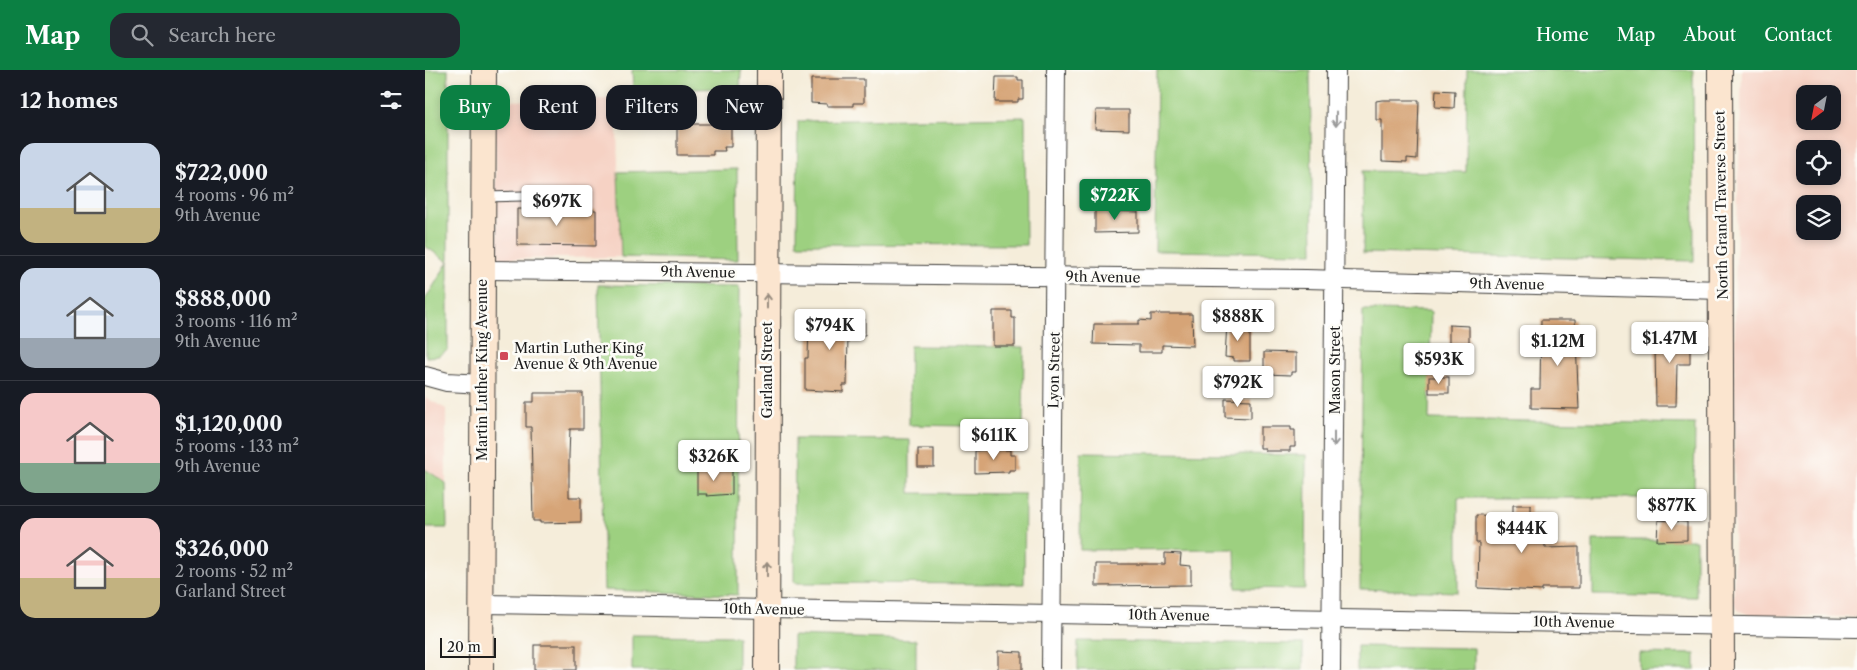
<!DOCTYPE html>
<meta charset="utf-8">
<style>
:root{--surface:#171b24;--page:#242831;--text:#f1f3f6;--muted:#9ea1a6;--line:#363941;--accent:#0b8043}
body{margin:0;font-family:"Libre Caslon Text",serif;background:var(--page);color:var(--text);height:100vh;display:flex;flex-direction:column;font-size:19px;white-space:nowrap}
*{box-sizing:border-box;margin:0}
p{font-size:16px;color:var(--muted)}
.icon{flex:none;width:28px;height:28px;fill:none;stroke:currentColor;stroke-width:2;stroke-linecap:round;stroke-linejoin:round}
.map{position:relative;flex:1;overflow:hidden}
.sheet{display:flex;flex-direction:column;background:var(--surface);width:425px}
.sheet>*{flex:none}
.top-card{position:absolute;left:15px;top:15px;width:475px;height:45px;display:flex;gap:10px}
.needle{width:32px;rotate:212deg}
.fabs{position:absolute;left:1371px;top:15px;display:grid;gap:10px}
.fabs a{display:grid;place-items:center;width:45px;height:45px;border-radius:10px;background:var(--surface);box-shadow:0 2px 8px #0003;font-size:25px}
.scale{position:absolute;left:15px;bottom:12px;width:56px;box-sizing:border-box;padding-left:5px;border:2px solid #1c1c1c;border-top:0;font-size:14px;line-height:18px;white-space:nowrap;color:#1c1c1c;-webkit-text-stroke:4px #fdfcf7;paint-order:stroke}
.price{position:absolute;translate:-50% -42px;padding:0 11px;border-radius:5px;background:#fff;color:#222;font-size:16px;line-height:32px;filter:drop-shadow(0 1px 2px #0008)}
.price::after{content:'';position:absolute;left:50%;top:30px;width:15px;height:11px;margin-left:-8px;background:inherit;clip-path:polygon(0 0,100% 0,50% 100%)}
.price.on{background:var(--accent);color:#fff}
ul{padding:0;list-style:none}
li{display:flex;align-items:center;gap:15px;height:125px;padding:0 20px}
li+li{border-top:1px solid var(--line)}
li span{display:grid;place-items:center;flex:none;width:140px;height:100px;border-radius:15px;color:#555}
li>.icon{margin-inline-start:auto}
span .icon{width:60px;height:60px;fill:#fffc;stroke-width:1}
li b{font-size:21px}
h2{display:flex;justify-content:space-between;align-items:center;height:60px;padding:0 20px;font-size:21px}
.chip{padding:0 18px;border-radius:15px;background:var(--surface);box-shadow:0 2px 8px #0003;font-size:18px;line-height:45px}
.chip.on{background:var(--accent);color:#fff}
header{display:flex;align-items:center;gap:30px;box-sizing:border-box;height:70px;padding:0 25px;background:var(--accent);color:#fff}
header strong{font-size:24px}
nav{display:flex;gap:28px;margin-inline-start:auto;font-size:18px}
.search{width:350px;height:45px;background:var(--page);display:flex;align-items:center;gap:12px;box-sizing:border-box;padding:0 18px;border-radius:15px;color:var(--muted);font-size:19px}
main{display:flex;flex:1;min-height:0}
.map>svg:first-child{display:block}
.built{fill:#f6d2c4;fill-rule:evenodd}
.green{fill:#9dd080;stroke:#5c764e}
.building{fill:#d6a477}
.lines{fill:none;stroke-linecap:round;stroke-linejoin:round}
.lane-casing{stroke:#3d3b38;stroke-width:11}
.street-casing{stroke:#3d3b38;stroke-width:20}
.secondary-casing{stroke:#3d3b38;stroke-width:26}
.lane{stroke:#fff;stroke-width:9}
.street{stroke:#fff;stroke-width:18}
.secondary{stroke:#fbe5cf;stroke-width:24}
.oneway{stroke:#999}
.oneway2{stroke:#978b7e}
.poi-dot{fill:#d1495b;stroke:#fdfcf7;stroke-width:2}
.labels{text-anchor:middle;stroke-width:5;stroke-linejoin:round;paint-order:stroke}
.street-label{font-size:14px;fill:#1c1c1c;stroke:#fdfcf7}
.poi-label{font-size:14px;fill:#1c1c1c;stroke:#fdfcf7;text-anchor:start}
</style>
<header>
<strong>Map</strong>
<div class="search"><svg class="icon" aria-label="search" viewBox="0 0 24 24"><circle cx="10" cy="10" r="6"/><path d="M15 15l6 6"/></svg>Search here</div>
<nav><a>Home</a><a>Map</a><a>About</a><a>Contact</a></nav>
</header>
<main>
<section class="sheet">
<h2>12 homes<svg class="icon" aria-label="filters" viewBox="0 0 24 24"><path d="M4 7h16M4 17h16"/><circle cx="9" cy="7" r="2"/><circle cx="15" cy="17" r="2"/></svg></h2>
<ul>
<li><span style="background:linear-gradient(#c9d6e8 65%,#c2b280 0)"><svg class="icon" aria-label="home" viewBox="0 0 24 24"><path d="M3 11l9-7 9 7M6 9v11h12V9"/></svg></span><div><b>$722,000</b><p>4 rooms · 96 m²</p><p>9th Avenue</p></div></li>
<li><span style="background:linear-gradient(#c9d6e8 70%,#9aa5b1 0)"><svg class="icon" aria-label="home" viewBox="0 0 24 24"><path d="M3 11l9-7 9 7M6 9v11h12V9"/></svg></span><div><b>$888,000</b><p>3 rooms · 116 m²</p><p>9th Avenue</p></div></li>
<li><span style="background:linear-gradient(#f6c9c9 70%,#7fa58c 0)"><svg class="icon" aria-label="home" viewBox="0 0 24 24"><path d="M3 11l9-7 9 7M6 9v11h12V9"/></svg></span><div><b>$1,120,000</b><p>5 rooms · 133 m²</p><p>9th Avenue</p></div></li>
<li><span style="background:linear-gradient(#f6c9c9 60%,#c2b280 0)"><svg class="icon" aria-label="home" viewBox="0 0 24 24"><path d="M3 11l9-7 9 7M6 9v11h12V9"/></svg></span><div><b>$326,000</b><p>2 rooms · 52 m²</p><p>Garland Street</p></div></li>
</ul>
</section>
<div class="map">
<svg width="1432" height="600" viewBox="0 0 1432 600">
<rect width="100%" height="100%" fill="#fdfcf7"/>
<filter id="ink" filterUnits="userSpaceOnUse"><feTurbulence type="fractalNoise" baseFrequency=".02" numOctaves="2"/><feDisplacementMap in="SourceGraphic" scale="10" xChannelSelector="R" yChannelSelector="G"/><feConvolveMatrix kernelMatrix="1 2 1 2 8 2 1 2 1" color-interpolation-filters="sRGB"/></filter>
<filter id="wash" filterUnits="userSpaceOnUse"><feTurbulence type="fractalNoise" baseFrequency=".0096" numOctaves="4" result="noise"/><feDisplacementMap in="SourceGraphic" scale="20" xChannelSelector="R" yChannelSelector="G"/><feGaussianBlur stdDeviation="1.12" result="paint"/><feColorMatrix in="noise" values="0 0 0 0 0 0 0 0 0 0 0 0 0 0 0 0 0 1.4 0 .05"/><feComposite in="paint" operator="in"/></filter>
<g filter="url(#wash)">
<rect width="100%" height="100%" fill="#f5edda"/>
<!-- built -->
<g class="built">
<path d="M1317,0H1432V547L1324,545L1313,540L1309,531L1310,221ZM1380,24H1408V51H1380ZM1380,79H1408V106H1380ZM1380,134H1408V161H1380Z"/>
<polygon points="191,29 196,187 73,189 69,31"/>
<polygon points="0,327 21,339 21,413 0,399"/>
</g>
<!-- green -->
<g class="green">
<polygon points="0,0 23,0 23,280 13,286 1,287 0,230 23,192 0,176"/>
<polygon points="207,0 316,0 315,18 208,20"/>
<polygon points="732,0 885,0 888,183 730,181"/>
<polygon points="1042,0 1268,0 1269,191 938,183 938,101 1041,102"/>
<polygon points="600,47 601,175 372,174 373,51"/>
<polygon points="312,99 313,190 196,187 193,102"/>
<polygon points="173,215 314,217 313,525 179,520"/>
<polygon points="938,240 1006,241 1004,349 1270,354 1269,428 1033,428 1033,522 935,519"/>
<polygon points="485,276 599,277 598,357 484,355"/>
<polygon points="370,369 485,370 485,423 600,424 599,514 369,513"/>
<polygon points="656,382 881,385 880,519 811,518 810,479 655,480"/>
<polygon points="0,399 21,413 22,458 0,458"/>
<polygon points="1168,470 1271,470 1271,527 1168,525"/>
<polygon points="207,565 313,566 313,600 207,600"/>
<polygon points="368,566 491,570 491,600 368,600"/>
<polygon points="653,571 878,574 878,600 653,600"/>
<polygon points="932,576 1049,578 1049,600 932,600"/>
<polygon points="1214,583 1270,584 1270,600 1214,600"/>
</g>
<g id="blocks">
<!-- building -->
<g class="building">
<polygon points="571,7 593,7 593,10 598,10 598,29 593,29 593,32 570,32"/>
<polygon points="386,9 439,9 439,33 428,33 428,36 402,36 402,34 386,33"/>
<polygon points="1011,20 1030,21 1029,38 1010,37"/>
<polygon points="957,30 994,30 992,89 982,88 982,92 957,91 957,50 951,50 951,31"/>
<polygon points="671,40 704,40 704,60 670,59"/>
<polygon points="252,54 299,54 299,57 306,57 306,77 299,77 300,81 288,81 288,85 252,85"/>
<polygon points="670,138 686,138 686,141 713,142 713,162 670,163"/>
<polygon points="92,139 171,140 171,176 92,175"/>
<polygon points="568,241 587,241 587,248 590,248 590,276 568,276"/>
<polygon points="389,244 418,244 418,249 440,249 440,265 423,265 422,315 418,315 418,322 380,320 380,288 383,288 384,252 389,252"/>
<polygon points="726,244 767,244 768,276 737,275 737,282 714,282 714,275 668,274 669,254 714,254 714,250 726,251"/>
<polygon points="1116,250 1150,250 1154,339 1106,338 1106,319 1115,319"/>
<polygon points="802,253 825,253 825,291 809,291 809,288 800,287"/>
<polygon points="1246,254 1261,254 1261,275 1265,275 1265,294 1252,294 1251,336 1231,336 1230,277 1236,276 1236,261 1246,261"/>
<polygon points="1024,255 1044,256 1044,277 1024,277"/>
<polygon points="839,282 871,283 871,302 866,302 866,305 839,304"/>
<rect x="1004" y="307" width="20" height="16"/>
<polygon points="109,323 158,323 158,359 145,359 144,386 144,427 156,427 156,452 115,453 115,451 108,451 106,357 101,357 101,332 109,332"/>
<polygon points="800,329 826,330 826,348 800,347"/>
<polygon points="835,357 866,357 866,360 870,360 870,377 865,377 865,381 840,381 840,378 835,378"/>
<rect x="493" y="379" width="16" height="18"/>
<polygon points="559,380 585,380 585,385 590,385 590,400 584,400 584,402 550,403 550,381"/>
<polygon points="272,399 307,400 307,424 281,426 282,424 272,424"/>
<polygon points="1088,435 1106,435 1106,445 1120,444 1120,478 1154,477 1154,518 1117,518 1117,521 1053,518 1054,473 1051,473 1051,445 1088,446"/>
<polygon points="1233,450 1262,452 1262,470 1232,471"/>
<polygon points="740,483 756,484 755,495 766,496 766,515 671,516 671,494 740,494"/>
<rect x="109" y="575" width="42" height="25"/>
<polygon points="573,581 597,582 597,600 573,600"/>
</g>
</g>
</g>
<g filter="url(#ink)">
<use href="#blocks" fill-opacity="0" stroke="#3d3b38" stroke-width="1"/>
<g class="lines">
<defs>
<polyline id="lane" points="58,127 140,125"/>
<g id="street">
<polyline points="58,200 881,209 1297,220"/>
<polyline points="0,306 22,312 57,314"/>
<polyline points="57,534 1432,558"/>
<polyline points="626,600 631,0"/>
<polyline points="906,600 911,0"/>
</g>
<g id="secondary">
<polyline points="1295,0 1297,600"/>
<polyline points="56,600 59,0"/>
<polyline points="342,600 344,0"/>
</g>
</defs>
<!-- lane casing -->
<use href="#lane" class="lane-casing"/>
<!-- street casing -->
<use href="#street" class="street-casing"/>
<!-- secondary casing -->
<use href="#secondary" class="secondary-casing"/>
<!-- lane -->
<use href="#lane" class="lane"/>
<!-- street -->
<use href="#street" class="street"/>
<!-- secondary -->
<use href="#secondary" class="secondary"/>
</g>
<!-- one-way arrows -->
<defs><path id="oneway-shaft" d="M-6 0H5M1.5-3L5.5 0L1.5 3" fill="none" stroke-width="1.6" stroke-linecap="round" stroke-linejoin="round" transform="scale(1.25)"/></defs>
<g class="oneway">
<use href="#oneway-shaft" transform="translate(911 49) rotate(90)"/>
<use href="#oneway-shaft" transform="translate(909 369) rotate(90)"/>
</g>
<g class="oneway2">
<use href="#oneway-shaft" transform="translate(342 231) rotate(-90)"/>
<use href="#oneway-shaft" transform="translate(342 499) rotate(-90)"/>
</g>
</g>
<!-- markers -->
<rect class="poi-dot" x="74" y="281" width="10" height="10" rx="2.5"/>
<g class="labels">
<!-- street labels -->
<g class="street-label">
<text transform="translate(1296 135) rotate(-91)" y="5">North Grand Traverse Street</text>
<text transform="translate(273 202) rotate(1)" y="5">9th Avenue</text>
<text transform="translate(678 207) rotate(1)" y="5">9th Avenue</text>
<text transform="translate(1082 214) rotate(1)" y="5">9th Avenue</text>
<text transform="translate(57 300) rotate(-90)" y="5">Martin Luther King Avenue</text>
<text transform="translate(342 300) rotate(-90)" y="5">Garland Street</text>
<text transform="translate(629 300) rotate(-89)" y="5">Lyon Street</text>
<text transform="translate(910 300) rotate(-90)" y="5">Mason Street</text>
<text transform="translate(339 539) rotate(1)" y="5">10th Avenue</text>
<text transform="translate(744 545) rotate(1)" y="5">10th Avenue</text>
<text transform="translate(1149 552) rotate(1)" y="5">10th Avenue</text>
</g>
<!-- poi labels -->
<g class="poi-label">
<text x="89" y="283">Martin Luther King<tspan x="89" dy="16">Avenue &amp; 9th Avenue</tspan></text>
</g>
</g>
</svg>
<div class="fabs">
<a><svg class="needle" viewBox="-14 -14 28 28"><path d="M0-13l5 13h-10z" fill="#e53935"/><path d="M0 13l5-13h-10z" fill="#9ea1a6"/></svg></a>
<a><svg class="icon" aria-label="locate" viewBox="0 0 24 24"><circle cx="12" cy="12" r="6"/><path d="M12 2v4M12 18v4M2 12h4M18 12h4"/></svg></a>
<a><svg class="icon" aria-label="layers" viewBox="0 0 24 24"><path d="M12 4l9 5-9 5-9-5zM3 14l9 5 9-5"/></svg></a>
</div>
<div class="scale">20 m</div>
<b class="price on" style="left:690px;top:151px">$722K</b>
<b class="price" style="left:132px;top:157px">$697K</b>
<b class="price" style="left:813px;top:272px">$888K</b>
<b class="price" style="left:405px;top:281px">$794K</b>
<b class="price" style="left:1245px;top:294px">$1.47M</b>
<b class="price" style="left:1133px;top:297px">$1.12M</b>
<b class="price" style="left:1014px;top:315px">$593K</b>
<b class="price" style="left:813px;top:338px">$792K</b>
<b class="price" style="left:569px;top:391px">$611K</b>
<b class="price" style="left:289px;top:412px">$326K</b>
<b class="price" style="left:1247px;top:461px">$877K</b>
<b class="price" style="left:1097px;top:484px">$444K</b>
<div class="top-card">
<a class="chip on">Buy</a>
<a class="chip">Rent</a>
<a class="chip">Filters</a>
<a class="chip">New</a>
</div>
</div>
</main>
